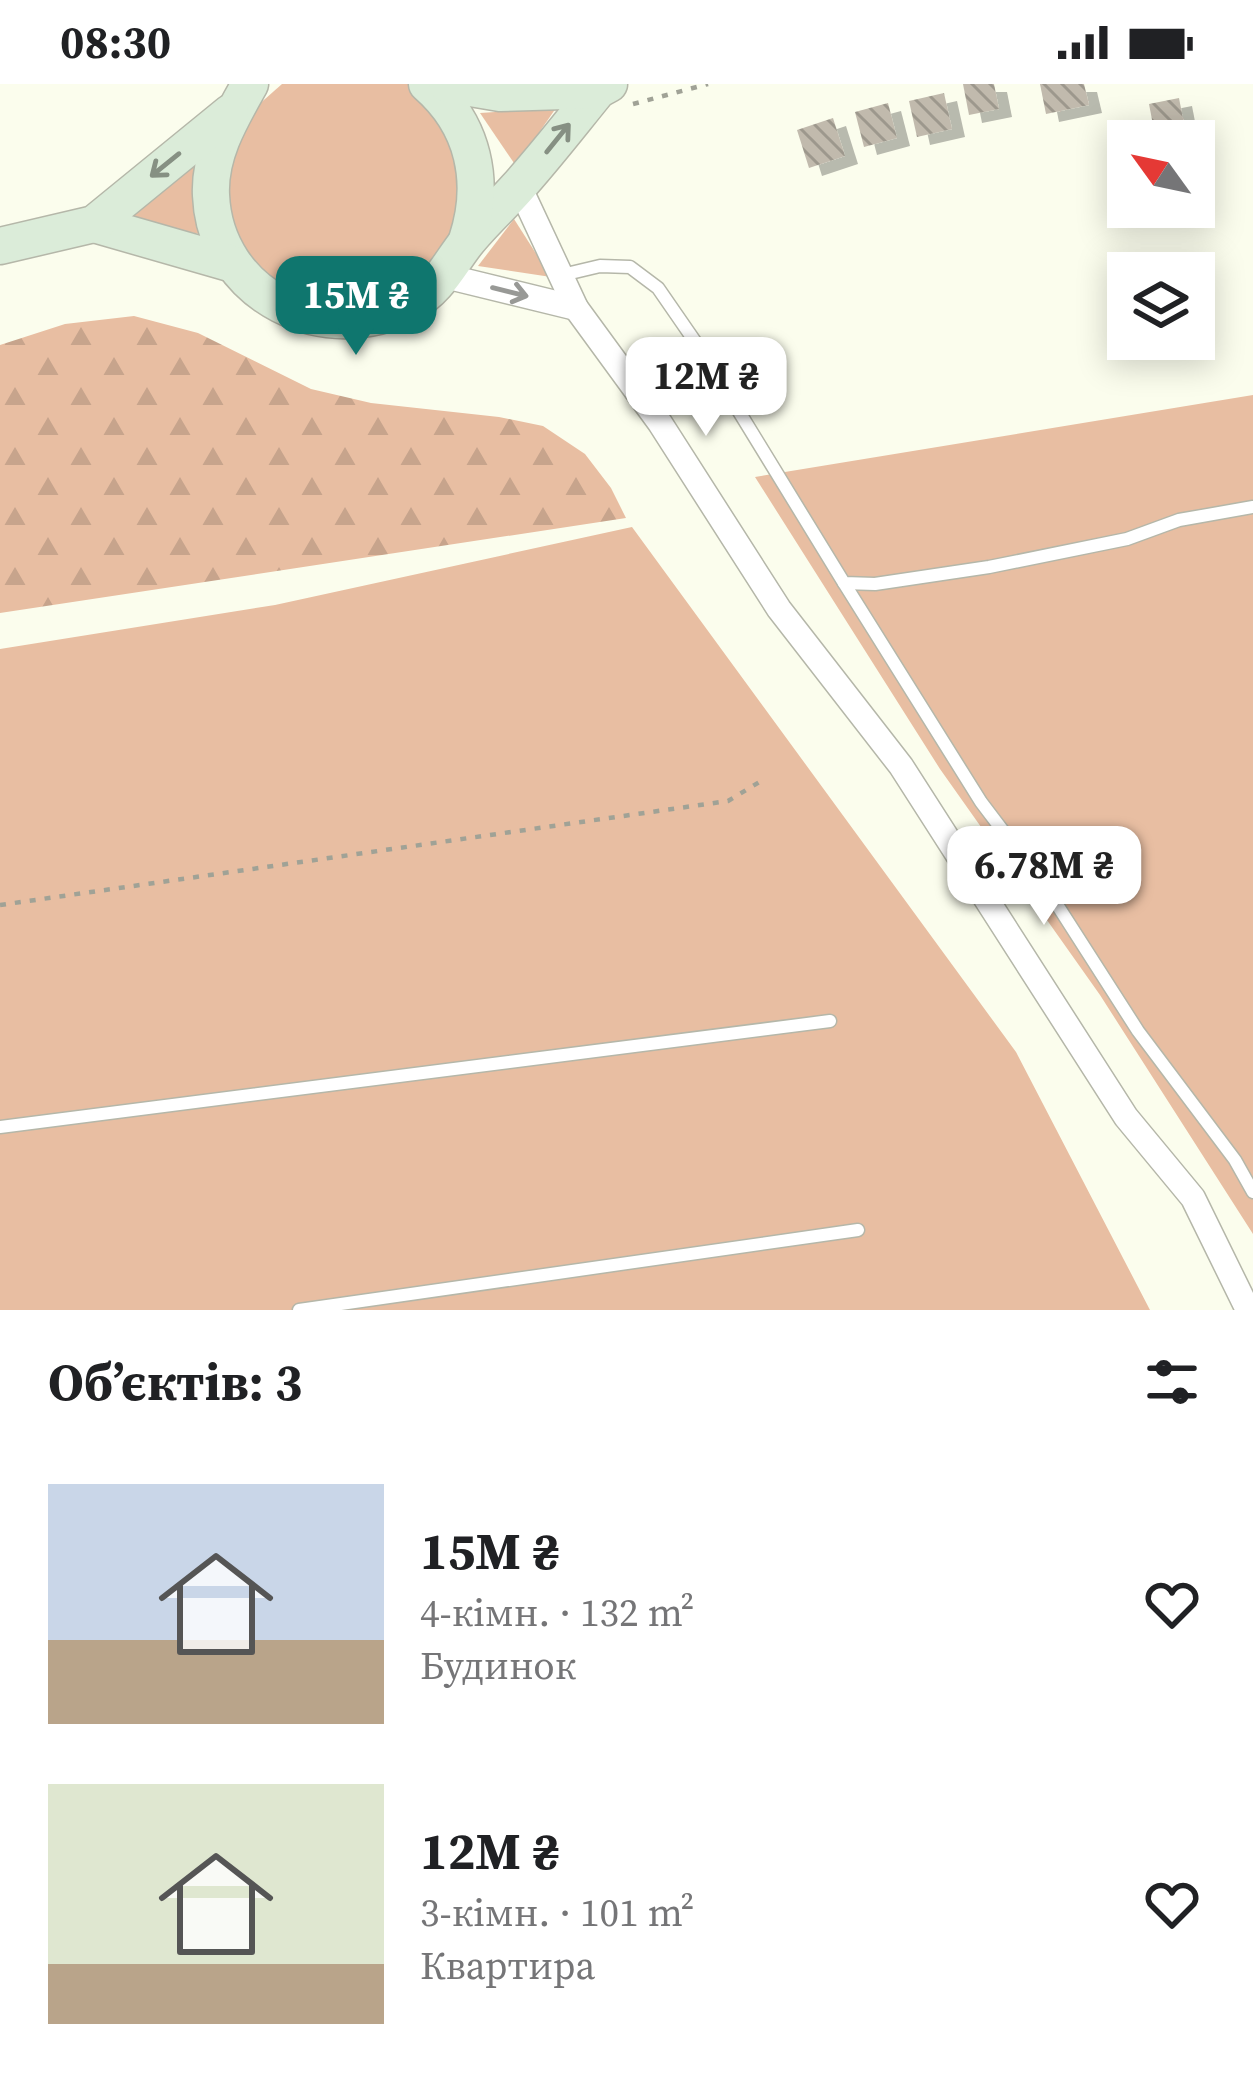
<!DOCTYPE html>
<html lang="uk">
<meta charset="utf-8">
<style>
:root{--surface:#fff;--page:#f2f2f2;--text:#202124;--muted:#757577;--accent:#0f766e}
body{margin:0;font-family:"Source Serif 4",serif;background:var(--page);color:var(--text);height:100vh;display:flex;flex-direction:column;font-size:45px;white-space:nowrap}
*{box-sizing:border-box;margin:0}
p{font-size:39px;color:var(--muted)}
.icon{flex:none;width:66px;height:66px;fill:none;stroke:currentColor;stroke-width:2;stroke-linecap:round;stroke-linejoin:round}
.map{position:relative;height:1226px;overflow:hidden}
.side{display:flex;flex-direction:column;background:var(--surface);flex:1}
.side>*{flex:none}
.needle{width:78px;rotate:303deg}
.fabs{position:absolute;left:1107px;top:36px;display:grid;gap:24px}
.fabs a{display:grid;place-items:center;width:108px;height:108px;border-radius:0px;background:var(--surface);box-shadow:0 6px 30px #0003;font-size:60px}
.price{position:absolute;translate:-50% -102px;padding:0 27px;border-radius:24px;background:#fff;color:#222;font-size:39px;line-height:78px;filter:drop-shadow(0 3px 6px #0008)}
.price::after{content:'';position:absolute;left:50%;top:72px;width:36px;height:27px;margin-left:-18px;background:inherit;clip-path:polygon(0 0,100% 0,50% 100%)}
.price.on{background:var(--accent);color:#fff}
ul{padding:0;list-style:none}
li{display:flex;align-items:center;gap:36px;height:300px;padding:0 48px}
li span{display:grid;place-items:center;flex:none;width:336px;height:240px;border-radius:0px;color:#555}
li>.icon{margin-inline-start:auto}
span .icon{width:144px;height:144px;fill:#fffc;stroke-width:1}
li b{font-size:51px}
h2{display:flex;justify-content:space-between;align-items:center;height:144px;padding:0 48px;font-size:51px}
.status{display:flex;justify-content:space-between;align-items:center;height:84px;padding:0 60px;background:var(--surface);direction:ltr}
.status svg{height:33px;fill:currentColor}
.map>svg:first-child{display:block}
.green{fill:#e8bea2}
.forest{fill:url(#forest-firs)}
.building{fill:url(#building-back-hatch);filter:url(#shadow)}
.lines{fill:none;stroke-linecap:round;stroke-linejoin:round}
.lane-casing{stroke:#b5b7a9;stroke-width:15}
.street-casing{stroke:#b5b7a9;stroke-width:27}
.secondary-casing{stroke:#b5b7a9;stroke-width:39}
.path{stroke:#a0a296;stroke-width:4.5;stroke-dasharray:6 9;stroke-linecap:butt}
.lane{stroke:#fff;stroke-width:12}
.street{stroke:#fff;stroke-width:24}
.secondary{stroke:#dbecd9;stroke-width:36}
.oneway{stroke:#869083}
.oneway2{stroke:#989996}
</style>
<div class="status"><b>08:30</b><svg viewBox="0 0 49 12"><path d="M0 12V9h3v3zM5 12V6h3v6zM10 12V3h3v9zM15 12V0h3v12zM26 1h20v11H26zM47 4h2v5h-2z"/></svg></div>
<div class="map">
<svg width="1253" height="1226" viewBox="0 0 1253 1226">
<defs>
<pattern id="forest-firs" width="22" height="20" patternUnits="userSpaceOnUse" patternTransform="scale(3)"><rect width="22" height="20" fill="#e8bea2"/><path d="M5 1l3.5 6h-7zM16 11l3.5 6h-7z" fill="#c7a48c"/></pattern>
<pattern id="building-back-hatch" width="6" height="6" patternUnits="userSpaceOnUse" patternTransform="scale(3)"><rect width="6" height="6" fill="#c1baad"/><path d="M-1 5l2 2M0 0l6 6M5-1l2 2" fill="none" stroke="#9d988d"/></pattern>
<filter id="shadow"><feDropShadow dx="13" dy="8" stdDeviation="0" flood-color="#0004"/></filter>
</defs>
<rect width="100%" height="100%" fill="#fbfded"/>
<!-- green -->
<g class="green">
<polygon points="282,0 409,0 418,4 438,21 469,101 439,185 380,223 293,215 245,174 223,107 248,30"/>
<polygon points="556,24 516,82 480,29"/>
<polygon points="194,80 203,151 126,133"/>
<polygon points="514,135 551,193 478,182"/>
<polygon points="1253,311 1253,1150 1100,911 940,685 755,393"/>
<polygon points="632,443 1016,968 1150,1226 0,1226 0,565 275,521"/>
</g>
<!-- forest -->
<polygon class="forest" points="134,232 198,249 311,305 371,319 499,333 543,342 585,370 611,404 626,434 0,529 0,261 65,240"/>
<!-- building -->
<g class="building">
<polygon points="963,0 994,0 999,25 969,31"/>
<polygon points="1040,0 1084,0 1089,21 1046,30"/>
<polygon points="944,9 952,45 917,53 909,17"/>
<polygon points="1179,14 1184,40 1154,46 1149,20"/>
<polygon points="888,19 897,54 864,63 855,28"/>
<polygon points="833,34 845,72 809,84 797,46"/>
</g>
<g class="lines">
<defs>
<g id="lane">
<polyline points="562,191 600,182 630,183 658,204 705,272 844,499 875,500 989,483 1127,455 1179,436 1253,423"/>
<polyline points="844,499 981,718 1047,805 1138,947 1235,1076 1253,1108"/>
<polyline points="0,1043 830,937"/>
<polyline points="299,1226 858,1146"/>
</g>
<g id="street">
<polyline points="519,102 576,224 660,339 779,525 901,682 1126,1033 1193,1114 1248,1226"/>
<polyline points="445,192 576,224"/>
</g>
<g id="secondary">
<path d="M250,0C231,34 209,70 211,111C215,212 326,266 412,219C438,205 449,181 466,159C481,140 500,123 516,105C545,73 571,39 598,6L609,0"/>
<path d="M427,0C474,41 486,98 467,156"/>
<polyline points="447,0 500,9 598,6"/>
<polyline points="94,140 233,180"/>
<polyline points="0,162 94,140 230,29"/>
</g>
</defs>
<!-- lane casing -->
<use href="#lane" class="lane-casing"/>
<!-- street casing -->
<use href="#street" class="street-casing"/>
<!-- secondary casing -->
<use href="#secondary" class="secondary-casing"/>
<!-- path -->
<g class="path">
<polyline points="633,20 708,0"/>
<polyline points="0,821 728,717 766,694"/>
</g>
<!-- lane -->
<use href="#lane" class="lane"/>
<!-- street -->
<use href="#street" class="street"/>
<!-- secondary -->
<use href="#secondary" class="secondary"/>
</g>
<!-- one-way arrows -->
<defs><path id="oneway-shaft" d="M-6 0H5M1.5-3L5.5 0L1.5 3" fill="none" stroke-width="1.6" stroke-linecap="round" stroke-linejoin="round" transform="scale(3)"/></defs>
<g class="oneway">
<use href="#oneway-shaft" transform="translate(558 54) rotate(-51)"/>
<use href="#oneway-shaft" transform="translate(165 81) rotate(141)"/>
</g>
<use class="oneway2" href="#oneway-shaft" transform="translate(510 208) rotate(14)"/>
</svg>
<div class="fabs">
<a><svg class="needle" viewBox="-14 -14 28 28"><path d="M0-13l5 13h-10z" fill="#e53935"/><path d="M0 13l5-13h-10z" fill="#757577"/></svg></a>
<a><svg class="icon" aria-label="layers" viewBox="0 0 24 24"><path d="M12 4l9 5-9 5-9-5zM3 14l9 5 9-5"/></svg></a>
</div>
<b class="price on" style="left:356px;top:274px">15M ₴</b>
<b class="price" style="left:706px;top:355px">12M ₴</b>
<b class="price" style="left:1044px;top:844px">6.78M ₴</b>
</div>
<section class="side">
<h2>Об’єктів: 3<svg class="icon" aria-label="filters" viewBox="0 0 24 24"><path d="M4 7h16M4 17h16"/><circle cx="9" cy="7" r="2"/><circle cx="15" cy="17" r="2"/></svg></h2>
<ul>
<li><span style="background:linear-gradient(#c9d6e8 65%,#b9a48a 0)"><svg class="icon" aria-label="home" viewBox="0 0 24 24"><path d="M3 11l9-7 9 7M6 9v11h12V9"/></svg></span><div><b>15M ₴</b><p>4-кімн. · 132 m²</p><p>Будинок</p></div><svg class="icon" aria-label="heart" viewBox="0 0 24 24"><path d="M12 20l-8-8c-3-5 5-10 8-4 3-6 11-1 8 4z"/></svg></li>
<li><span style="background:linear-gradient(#dfe7d0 75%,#b9a48a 0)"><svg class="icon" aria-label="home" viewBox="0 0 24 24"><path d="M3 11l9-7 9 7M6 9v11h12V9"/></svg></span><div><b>12M ₴</b><p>3-кімн. · 101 m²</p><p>Квартира</p></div><svg class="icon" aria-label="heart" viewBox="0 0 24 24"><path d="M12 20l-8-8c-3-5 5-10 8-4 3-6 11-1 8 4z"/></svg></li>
</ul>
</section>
